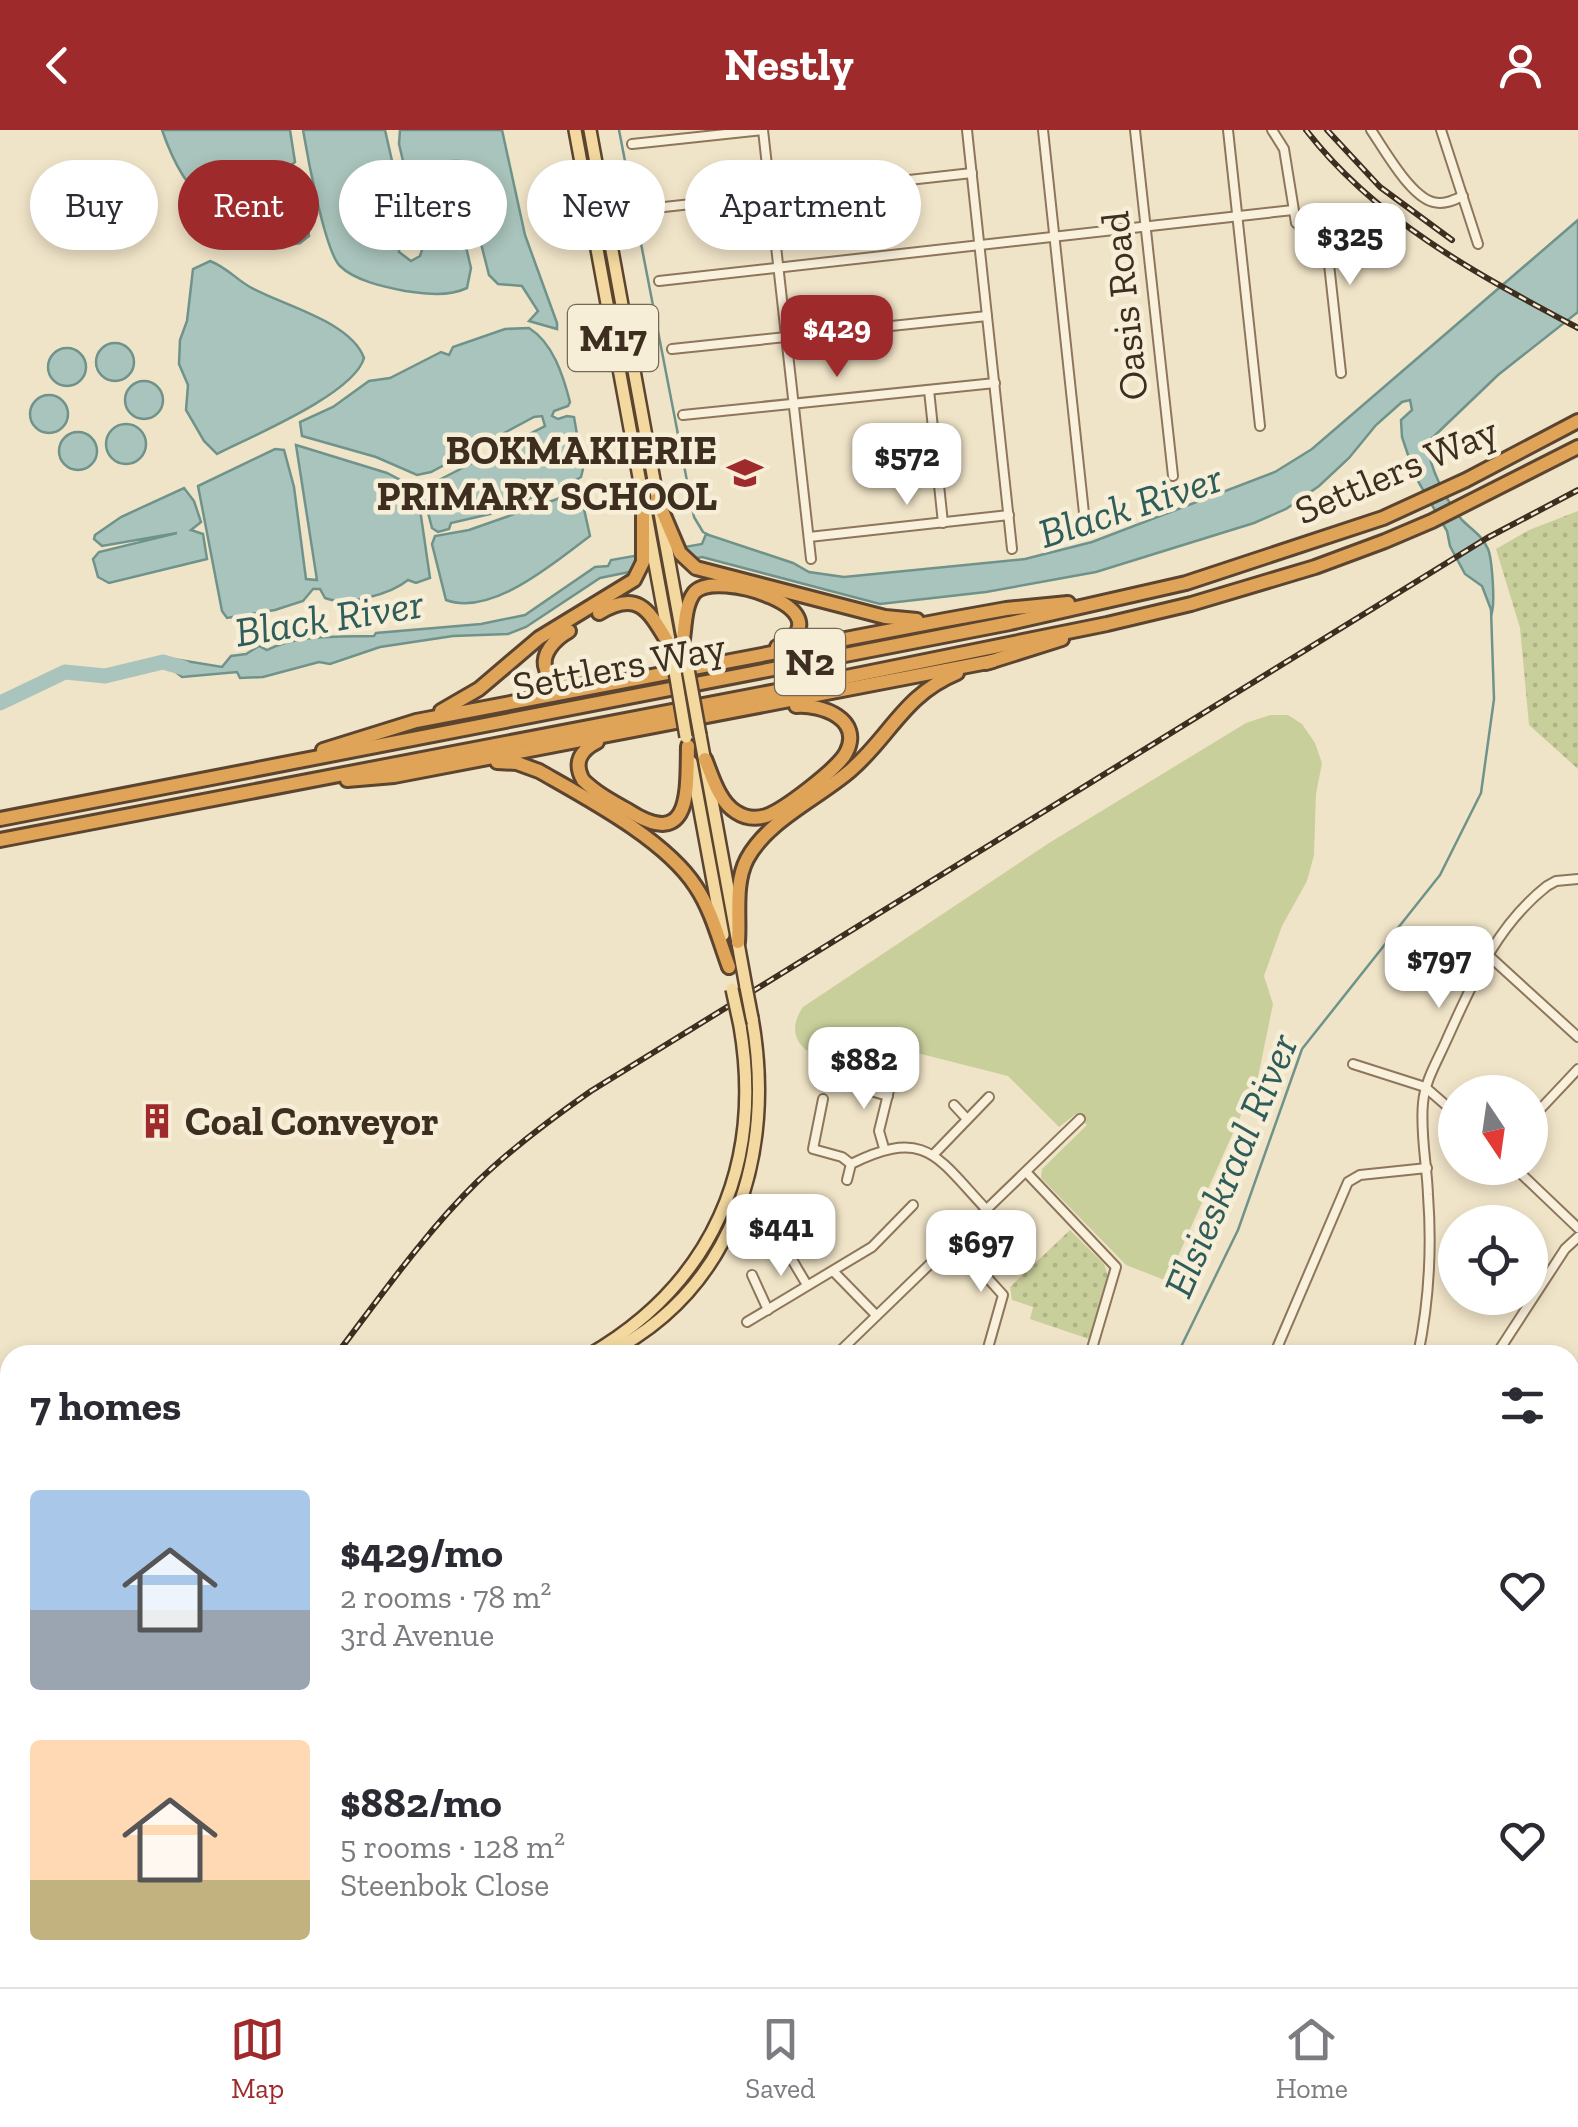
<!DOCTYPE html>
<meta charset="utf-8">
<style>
:root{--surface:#fff;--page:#f2f2f3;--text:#2b2b33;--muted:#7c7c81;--line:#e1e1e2;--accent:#9e2a2b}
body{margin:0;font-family:"Zilla Slab",serif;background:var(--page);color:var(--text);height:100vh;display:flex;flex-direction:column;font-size:38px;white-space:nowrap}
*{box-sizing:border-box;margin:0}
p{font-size:32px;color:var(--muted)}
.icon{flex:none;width:55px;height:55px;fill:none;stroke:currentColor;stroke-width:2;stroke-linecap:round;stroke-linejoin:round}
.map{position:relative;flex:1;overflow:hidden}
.panel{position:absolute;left:0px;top:1215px;width:1580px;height:642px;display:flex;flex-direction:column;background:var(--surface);border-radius:30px 30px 0 0;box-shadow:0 5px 15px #0003}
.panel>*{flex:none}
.top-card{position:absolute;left:30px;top:30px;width:1000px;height:90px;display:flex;gap:20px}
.needle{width:65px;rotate:167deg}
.controls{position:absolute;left:1438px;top:945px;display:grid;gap:20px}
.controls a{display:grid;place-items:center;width:110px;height:110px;border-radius:50%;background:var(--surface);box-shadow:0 5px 15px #0003;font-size:50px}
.price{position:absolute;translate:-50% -85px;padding:0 22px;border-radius:20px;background:#fff;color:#222;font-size:32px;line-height:65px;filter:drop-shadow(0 2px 5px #0008)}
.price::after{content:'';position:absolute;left:50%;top:60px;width:30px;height:22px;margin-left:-15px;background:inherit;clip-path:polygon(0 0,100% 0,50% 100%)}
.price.current{background:var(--accent);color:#fff}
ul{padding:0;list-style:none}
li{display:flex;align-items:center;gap:30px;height:250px;padding:0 30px}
li span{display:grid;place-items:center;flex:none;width:280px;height:200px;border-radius:10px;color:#555}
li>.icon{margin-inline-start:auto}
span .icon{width:120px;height:120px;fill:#fffc;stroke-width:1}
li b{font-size:42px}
h2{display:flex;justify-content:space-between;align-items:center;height:120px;padding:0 30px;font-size:42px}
.pill{padding:0 35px;border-radius:45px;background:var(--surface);box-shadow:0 5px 15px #0003;font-size:35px;line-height:90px}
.pill.current{background:var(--accent);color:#fff}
header{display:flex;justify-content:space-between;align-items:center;height:130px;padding:0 30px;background:var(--accent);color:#fff;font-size:45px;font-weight:700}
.tabs{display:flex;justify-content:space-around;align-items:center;height:140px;border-top:2px solid var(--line);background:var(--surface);font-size:28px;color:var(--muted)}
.tabs a{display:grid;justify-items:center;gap:5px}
.tabs .current{color:var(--accent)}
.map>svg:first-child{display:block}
.green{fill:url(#green-dots)}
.pitch{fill:#c9cf9b}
.water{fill:#a9c4bc;stroke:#6f938a;stroke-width:2.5}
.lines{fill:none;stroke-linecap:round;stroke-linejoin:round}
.stream{stroke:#6f938a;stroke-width:2.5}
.river{stroke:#a9c4bc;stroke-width:15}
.minor-casing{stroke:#8d765c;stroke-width:12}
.tertiary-casing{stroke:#8d765c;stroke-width:14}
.primary-casing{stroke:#5b4430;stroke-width:16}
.motorway-casing{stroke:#5b4430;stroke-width:18}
.minor{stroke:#faf1dc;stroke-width:8}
.tertiary{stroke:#faf1dc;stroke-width:9}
.primary{stroke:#f3d9a0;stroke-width:11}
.motorway{stroke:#e0a458;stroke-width:12}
.rail-casing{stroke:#3d2e20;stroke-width:6}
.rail{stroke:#f7eed8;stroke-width:2.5;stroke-dasharray:8;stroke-linecap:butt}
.primary-bridge-casing{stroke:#5b4430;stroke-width:16;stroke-linecap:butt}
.primary-bridge{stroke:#f3d9a0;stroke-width:11}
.labels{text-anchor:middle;stroke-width:9;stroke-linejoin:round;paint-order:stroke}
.shield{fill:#f7eed8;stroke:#756857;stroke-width:2.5}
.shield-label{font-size:38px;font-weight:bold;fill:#3d2e20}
.street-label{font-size:40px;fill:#3d2e20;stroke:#f7eed8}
.poi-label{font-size:40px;font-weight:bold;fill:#3d2e20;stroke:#f7eed8;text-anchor:end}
.water-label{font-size:42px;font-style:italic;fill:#2f5d5a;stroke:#f7eed8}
</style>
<header><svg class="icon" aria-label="back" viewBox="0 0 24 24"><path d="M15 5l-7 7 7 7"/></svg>Nestly<svg class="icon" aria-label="person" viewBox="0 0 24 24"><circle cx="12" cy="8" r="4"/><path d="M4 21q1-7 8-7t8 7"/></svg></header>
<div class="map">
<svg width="1578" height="1857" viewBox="0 0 1578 1857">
<defs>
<pattern id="green-dots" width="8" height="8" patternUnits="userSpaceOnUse" patternTransform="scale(2.5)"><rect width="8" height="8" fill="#c9cf9b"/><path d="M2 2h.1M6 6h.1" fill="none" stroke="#aeb285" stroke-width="1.8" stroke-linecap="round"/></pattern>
</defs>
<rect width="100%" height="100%" fill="#f0e4c8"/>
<!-- green -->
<g class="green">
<polygon points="1578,381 1578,639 1529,595 1520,498 1496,419 1529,400"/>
<polygon points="1070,1100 1104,1134 1108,1146 1089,1209 1030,1189 1033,1177 1012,1170 1010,1157"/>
</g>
<!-- pitch -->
<path class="pitch" d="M1270,585H1288L1302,594L1315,613L1322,633L1316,664L1314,725L1307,751L1282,796L1264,846L1273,874L1258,947L1167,1151L1126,1135L1041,1048L1042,1039L1087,995L1076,984L1059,997L1008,946L838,903L811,921L806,920C791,908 793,891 803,877L1049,713L1246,593Z"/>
<!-- water -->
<g class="water">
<path d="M162,0H290L295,32L288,38L285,50L304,66L309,106L300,113L289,115L286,110C217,86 188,74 162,0Z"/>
<path d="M303,0H385L403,79L399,122L411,131L420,126L423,117L399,14L400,0H502L525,105L557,193V199L529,191L538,181L522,156L498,154L489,145L460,31H452L448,41L471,138L467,158C448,167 426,164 405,161C385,157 355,151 340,136C325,122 307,24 303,0Z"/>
<path d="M1578,90V182L1498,245L1429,311C1425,331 1448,374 1462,390C1472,400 1482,405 1488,419C1492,429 1495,470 1492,482L1482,456L1465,444L1450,416L1447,401L1415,346L1402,307L1401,290L1412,280L1410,270L1402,272L1376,295L1349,328L1319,356L1286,379L1254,393L1096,442L986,462L880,474L702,427L600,448L526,497L508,504L453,506L380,517L330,534L319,532L263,547L240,548L237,542L182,547L163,532L168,528L222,537L231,526L246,524L259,516L267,520C299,504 339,507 374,506L376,503L481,494L525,485L595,437L608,436L611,430L702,414L706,404L793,433L809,442L844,447L1025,429L1092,412L1275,342L1312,319Z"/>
<path d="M210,131C226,137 236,149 250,157C281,175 351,191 364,228C354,264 252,306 217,324L204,311L186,280L188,255L179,234L180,210L187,191L193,139Z"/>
<path d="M529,198C553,213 563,245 570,272L568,276L554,281L552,286L558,289L567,286L574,287L583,339L581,347L574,351L490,384L451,393L449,399L438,402L432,398L424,367L427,356L545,296L542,286L534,287L431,342L417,345L376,327L302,306L300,292L333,277L369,251L390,248L441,222L449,225L453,217L505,199Z"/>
<circle cx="115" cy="232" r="19"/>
<circle cx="67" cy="237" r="19"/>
<circle cx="144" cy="270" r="19"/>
<circle cx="49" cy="284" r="19"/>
<circle cx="126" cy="314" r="20"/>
<circle cx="78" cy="321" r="19"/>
<path d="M296,315L387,343L412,356L421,386L430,448L416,453L408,450C392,463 348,477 325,468L320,459H313L303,471L275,480L227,488L222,481L198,356L275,319L284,320L294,357L306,449L317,450Z"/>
<polygon points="184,358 194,371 201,392 191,400 203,404 207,429 109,453 98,447 93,429 99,422 177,403 102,416 94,409 95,405 121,387"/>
<path d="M580,361L590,406C555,432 492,487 446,470L432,414L435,406L469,400Z"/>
</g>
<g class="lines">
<!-- stream -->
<g class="stream">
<polyline points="619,0 694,387 703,402 709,405"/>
<polyline points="1177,1225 1238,1100 1302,919 1440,745 1481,663 1494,569 1491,480"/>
<polyline points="986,1857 989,1848"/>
</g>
<!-- river -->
<polyline class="river" points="0,573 65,542 105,546 163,532 184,538"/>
<defs>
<g id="minor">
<polyline points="763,0 811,429"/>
<polyline points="967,0 1012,419"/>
<polyline points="1043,0 1086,402"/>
<polyline points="1135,0 1173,346"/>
<polyline points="1228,0 1260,296"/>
<polyline points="1272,0 1284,19 1296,93 1321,111 1328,125 1341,243"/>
<path d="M1371,0C1384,19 1410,66 1433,72C1444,75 1454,70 1463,66"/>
<polyline points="1441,0 1478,114"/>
<polyline points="632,14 763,0"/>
<polyline points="646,79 972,43"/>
<polyline points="659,151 1293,80"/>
<polyline points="672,219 987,186"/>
<polyline points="929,260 943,393"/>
<polyline points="683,285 995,253"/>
<polyline points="809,407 1009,385"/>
<polyline points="1488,825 1578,907"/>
<polyline points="1353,934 1425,957 1455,983"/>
<polyline points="843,953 888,966"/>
<polyline points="823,969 813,1019 842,1027 851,1034"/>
<polyline points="954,975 967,989"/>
<polyline points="1530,990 1578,939"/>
<polyline points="884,1018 879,1001 893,944"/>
<polyline points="934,1024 989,967"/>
<polyline points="1515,1038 1578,1098"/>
<polyline points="1026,1042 1116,1137 1090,1225"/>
<path d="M847,1050L851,1034C926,997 937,1027 986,1079"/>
<path d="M788,1072C776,1111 788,1122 807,1155"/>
<polyline points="954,1111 1003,1165 986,1225"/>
<polyline points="833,1141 876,1185"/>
<polyline points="752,1145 768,1180"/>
<polyline points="747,1192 872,1117 913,1075"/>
<polyline points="732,1225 734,1223"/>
<polyline points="836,1225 1080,989"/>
<polyline points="1274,1225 1348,1052 1360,1045 1427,1038"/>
<path d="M1418,1225C1429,1172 1432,1119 1428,1065C1427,1035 1420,1003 1423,973C1425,950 1438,930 1447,909C1473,852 1496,796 1547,756L1556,751L1578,749"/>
<polyline points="1496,1225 1565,1119 1578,1107"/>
<polyline points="1570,1339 1578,1326"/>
<polyline points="1570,1350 1578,1356"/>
<polyline points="1570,1493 1578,1496"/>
<polyline points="1570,1616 1578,1604"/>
<polyline points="1570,1665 1578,1671"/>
<polyline points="1570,1736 1578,1724"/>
<polyline points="300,1848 332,1857"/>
<polyline points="515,1848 548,1857"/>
<polyline points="1281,1848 1283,1857"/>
<polyline points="458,1851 459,1848"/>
<polyline points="33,1857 40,1848"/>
<polyline points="278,1857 281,1848"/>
<polyline points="386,1857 388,1848"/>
<polyline points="617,1857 620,1848"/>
<polyline points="724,1857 727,1848"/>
<polyline points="1490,1857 1496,1848"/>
</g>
<g id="tertiary">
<polyline points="1362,1848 1386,1857"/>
<polyline points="501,1857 503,1848"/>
<polyline points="1322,1857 1328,1848"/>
</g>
<g id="primary">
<polyline points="575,0 669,510"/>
<polyline points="590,0 682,503"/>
<polyline points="700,605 746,857"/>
<polyline points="691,632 723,805"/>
<path d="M589,1225C712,1154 764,1036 740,896"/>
<path d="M605,1225C735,1160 776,1023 752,888"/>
<polyline points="0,1733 10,1720"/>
</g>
<g id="motorway">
<polyline points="657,369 680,423 696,438 885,487 917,490"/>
<path d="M599,483C639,459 649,481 669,514"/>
<path d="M569,501C534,521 536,555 580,553"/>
<path d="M683,509C685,495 685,475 694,463C715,437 852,482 777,517"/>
<polyline points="986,533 1062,509"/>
<polyline points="441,581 479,559 539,508 634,450 643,432 643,369"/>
<path d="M597,612C581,620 573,632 583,650C596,663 613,672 629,681C692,721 687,659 688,616"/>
<polyline points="323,620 416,591 945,490 1006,479 1068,473"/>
<path d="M705,629C712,646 719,672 736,682C745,688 756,689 766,686C784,680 837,639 846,623C864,589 821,574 796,576"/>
<path d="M497,632L517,633L539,641C588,669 666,710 696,757C712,781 719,810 729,837"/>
<polyline points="347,650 394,646 993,531"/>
<polyline points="0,689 1010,493 1186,453 1383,388 1466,350 1578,291"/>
<polyline points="0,710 792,558 1107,494 1191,474 1315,437 1385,411 1432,391 1578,317"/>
<path d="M738,812C740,786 734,754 747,729C768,690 819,668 851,640C891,605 904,565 957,543"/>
</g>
</defs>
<!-- minor casing -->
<use href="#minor" class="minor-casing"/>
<!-- tertiary casing -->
<use href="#tertiary" class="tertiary-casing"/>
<!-- primary casing -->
<use href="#primary" class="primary-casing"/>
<!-- motorway casing -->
<use href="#motorway" class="motorway-casing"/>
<!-- minor -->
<use href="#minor" class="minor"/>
<!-- tertiary -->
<use href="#tertiary" class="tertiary"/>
<!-- primary -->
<use href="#primary" class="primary"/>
<!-- motorway -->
<use href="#motorway" class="motorway"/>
<defs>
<g id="rail">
<path d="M1306,0C1376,91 1479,145 1578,198"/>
<polyline points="1327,0 1380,57 1452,110"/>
<path d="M336,1225C381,1166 424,1104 477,1052C512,1018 551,989 591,961L1487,408L1578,360"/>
<polyline points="0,1675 10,1662"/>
</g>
</defs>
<!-- rail casing -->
<use href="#rail" class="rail-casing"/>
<!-- rail -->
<use href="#rail" class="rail"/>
<defs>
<g id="primary-bridge">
<polyline points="685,522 700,605"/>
<polyline points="672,524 686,607"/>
<polyline points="746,857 752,888"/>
<polyline points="732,859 740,896"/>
</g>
</defs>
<!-- primary-bridge casing -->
<use href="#primary-bridge" class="primary-bridge-casing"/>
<!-- primary-bridge -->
<use href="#primary-bridge" class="primary-bridge"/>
</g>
<!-- icons -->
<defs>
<symbol id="school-bare" viewBox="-9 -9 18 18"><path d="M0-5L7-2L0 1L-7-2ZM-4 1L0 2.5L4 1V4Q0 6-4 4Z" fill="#9e2a2b" stroke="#f7eed8" stroke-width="2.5" paint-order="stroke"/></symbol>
<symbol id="building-bare" viewBox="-9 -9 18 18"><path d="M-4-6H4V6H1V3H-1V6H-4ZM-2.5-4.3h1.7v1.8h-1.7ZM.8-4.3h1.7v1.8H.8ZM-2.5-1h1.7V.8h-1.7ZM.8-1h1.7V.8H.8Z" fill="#9e2a2b" stroke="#f7eed8" stroke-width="2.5" paint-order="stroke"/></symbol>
</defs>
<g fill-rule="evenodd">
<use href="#school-bare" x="720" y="318" width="50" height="50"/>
<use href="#building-bare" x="132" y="966" width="50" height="50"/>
</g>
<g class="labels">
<!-- shield labels -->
<g class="shield">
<rect x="568" y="175" width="90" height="66" rx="8"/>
<rect x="775" y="499" width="70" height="66" rx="8"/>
</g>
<g class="shield-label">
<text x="613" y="221">M17</text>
<text x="810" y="545">N2</text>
</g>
<!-- street labels -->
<g class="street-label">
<text transform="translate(1124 176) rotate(-96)" y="14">Oasis Road</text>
<text transform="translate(1396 340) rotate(-23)" y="14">Settlers Way</text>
<text transform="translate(619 536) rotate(-11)" y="14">Settlers Way</text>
</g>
<!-- poi labels -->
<g class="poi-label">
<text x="717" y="334">BOKMAKIERIE<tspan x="717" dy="46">PRIMARY SCHOOL</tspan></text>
<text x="185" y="1005" text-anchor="start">Coal Conveyor</text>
</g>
<!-- water labels -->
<g class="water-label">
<text transform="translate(1130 375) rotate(-18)" y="15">Black River</text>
<text transform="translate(329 487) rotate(-9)" y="15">Black River</text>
<text transform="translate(1230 1035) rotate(-67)" y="15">Elsieskraal River</text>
</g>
</g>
</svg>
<div class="controls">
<a><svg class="needle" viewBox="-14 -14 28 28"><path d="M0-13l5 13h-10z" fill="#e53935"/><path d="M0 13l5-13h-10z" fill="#7c7c81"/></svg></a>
<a><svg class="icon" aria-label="locate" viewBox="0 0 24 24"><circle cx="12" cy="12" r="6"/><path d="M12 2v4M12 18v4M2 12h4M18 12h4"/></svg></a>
</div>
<b class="price" style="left:1350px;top:158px">$325</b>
<b class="price current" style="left:837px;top:250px">$429</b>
<b class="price" style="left:907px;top:378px">$572</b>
<b class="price" style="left:1439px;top:881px">$797</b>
<b class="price" style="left:864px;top:982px">$882</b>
<b class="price" style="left:781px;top:1149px">$441</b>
<b class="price" style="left:981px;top:1165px">$697</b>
<div class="top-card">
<a class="pill">Buy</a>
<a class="pill current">Rent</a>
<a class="pill">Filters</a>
<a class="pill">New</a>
<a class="pill">Apartment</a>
</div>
<section class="panel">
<h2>7 homes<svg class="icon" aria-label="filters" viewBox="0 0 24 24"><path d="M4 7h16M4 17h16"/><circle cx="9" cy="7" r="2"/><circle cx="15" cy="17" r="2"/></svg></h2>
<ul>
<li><span style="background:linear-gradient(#a9c7e8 60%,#9aa5b1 0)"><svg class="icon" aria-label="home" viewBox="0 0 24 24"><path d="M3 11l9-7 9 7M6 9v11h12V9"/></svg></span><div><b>$429/mo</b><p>2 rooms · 78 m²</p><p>3rd Avenue</p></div><svg class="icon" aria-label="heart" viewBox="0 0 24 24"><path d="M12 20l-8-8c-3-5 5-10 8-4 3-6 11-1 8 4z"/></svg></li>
<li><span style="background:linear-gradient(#ffd9b3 70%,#c2b280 0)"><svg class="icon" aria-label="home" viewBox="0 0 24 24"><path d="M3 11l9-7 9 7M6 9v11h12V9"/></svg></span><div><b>$882/mo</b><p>5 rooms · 128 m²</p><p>Steenbok Close</p></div><svg class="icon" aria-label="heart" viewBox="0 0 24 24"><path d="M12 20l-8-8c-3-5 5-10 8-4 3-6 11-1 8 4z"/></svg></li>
</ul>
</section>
</div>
<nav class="tabs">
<a class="current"><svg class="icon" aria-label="map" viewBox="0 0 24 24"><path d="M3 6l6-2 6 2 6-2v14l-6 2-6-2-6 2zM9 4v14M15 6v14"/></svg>Map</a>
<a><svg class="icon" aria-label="saved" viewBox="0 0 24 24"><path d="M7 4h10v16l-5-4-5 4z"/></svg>Saved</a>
<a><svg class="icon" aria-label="home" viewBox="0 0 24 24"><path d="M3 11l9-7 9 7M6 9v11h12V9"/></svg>Home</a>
</nav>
